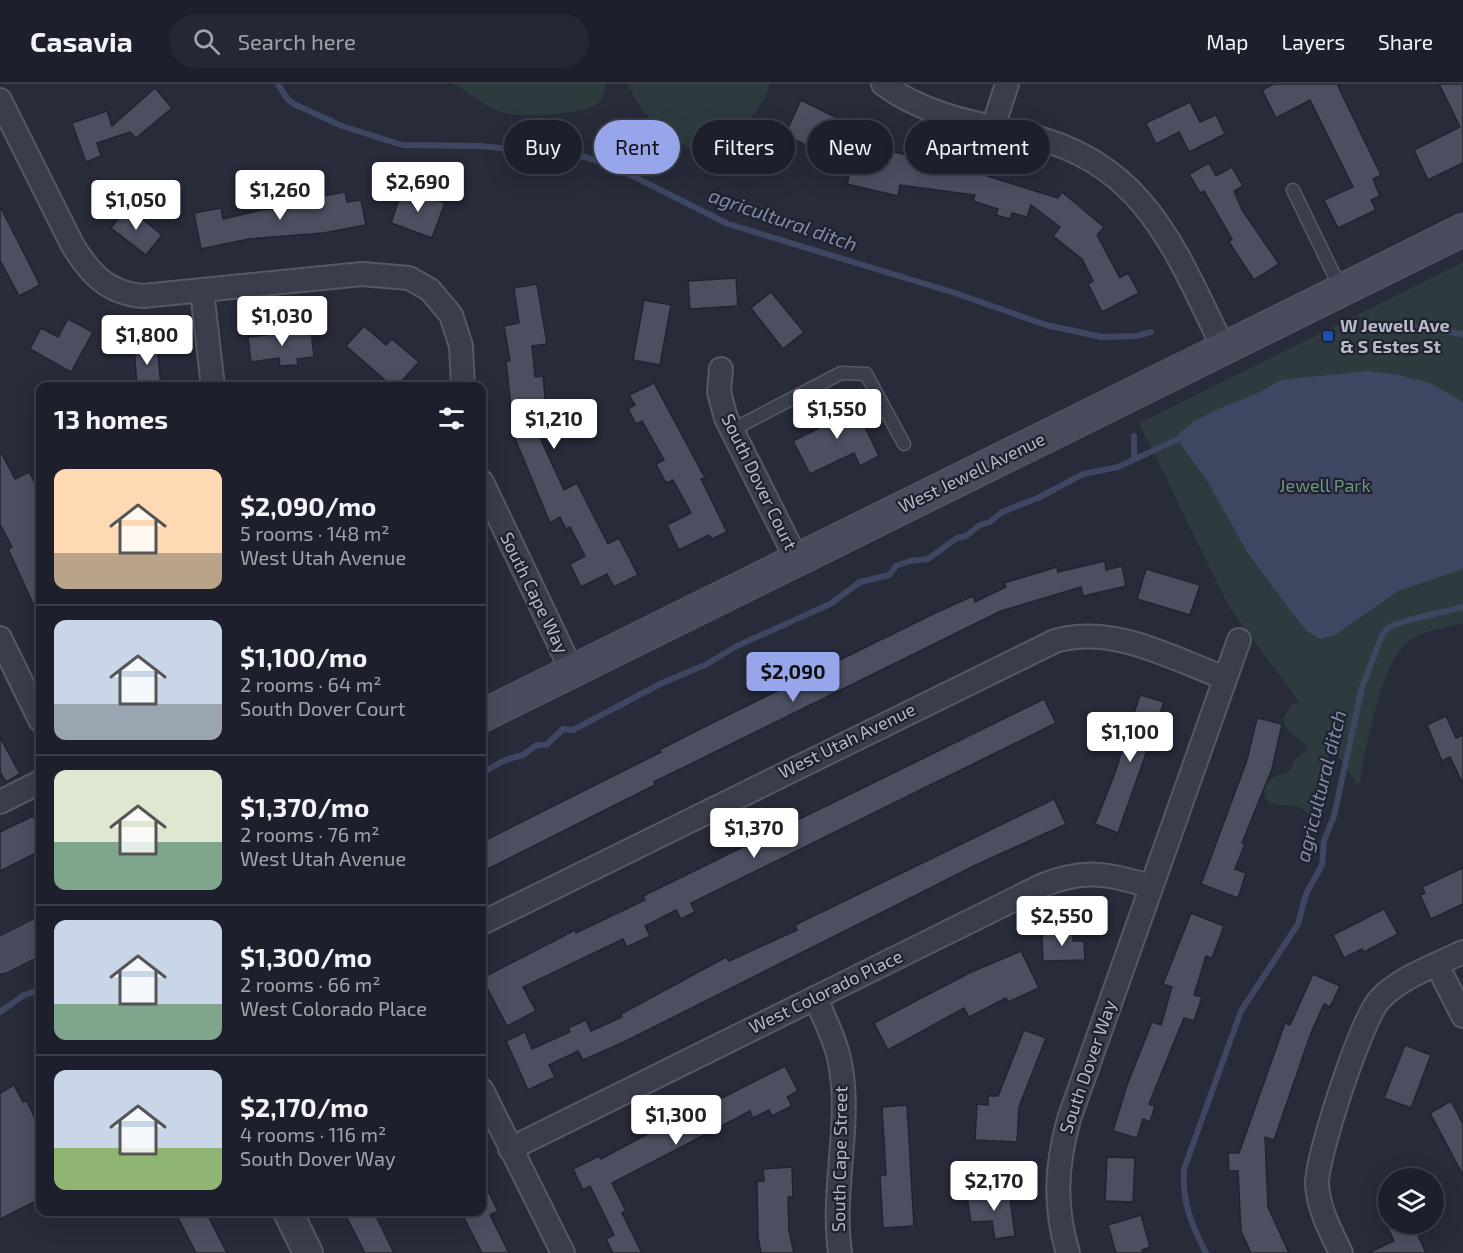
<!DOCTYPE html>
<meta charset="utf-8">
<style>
:root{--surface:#1d202c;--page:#252834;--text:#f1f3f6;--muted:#a0a3a9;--line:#3b3e48;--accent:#97a5ea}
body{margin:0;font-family:"Exo 2",sans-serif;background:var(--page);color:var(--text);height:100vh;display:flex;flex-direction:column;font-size:22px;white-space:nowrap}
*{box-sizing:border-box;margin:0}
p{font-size:20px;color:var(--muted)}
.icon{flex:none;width:33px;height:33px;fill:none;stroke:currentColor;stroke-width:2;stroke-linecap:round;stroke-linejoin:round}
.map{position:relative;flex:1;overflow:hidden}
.sheet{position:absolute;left:36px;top:298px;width:450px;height:834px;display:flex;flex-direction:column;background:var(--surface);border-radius:12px;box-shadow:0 6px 24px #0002,0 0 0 2px var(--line)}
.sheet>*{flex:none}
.banner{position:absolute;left:504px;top:36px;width:570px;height:54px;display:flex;gap:12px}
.controls{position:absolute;left:1378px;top:1084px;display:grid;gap:12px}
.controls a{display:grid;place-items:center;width:66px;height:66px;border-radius:50%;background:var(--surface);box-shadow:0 6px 24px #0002,0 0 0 2px var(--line);font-size:30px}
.price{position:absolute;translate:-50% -51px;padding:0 14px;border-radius:6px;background:#fff;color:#222;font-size:20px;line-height:39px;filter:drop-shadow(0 2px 3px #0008)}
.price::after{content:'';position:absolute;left:50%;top:36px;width:18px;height:14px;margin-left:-9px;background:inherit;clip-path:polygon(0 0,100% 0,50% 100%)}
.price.active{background:var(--accent);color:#111}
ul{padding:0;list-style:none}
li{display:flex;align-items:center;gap:18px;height:150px;padding:0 18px}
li+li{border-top:2px solid var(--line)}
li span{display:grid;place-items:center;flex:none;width:168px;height:120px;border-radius:12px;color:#555}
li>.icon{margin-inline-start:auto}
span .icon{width:72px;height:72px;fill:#fffc;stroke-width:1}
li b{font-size:26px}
h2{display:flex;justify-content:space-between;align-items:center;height:72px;padding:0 18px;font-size:26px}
.chip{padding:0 21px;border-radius:27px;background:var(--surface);box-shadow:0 6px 24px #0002,0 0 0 2px var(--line);font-size:21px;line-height:54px}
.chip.active{background:var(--accent);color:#111}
header{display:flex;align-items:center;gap:36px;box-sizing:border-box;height:84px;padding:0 30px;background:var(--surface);border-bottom:2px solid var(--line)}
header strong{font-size:28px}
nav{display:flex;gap:33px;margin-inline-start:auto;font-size:21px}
.search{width:420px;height:54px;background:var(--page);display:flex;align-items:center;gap:15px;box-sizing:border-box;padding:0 21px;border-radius:33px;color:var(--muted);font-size:22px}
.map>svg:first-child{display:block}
.green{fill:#2d3b3f}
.water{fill:#3f4661}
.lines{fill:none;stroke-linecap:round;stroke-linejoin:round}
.stream{stroke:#3f4661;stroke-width:6}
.building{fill:#4b4f60;stroke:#212532;stroke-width:1.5}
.service-casing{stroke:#555966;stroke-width:15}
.minor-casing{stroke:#555966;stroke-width:26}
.tertiary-casing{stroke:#555966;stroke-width:32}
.secondary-casing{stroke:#555966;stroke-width:34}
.service{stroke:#3a3e4b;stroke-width:12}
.minor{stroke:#3a3e4b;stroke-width:22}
.tertiary{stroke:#3a3e4b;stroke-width:28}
.secondary{stroke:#494c5d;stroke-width:32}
.transit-dot{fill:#1a4fb4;stroke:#1f2330;stroke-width:2}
.labels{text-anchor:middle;stroke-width:4.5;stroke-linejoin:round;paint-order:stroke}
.poi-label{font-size:18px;font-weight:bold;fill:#b6b9c6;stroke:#1f2330;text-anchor:start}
.street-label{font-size:18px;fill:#b6b9c6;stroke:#1f2330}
.park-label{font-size:18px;fill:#709480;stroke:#1f2330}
.water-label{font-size:20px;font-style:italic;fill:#828aaa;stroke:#1f2330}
</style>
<header>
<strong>Casavia</strong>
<div class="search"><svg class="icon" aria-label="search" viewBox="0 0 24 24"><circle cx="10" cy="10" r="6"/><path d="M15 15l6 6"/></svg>Search here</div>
<nav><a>Map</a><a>Layers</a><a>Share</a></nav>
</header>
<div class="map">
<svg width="1463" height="1169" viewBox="0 0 1463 1169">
<rect width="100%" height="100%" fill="#272b3a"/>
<!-- green -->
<g class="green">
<path d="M453,0H606C605,5 603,13 600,17C589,32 517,34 501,28C483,21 469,8 453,0Z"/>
<path d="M628,0H770C764,26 728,61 702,68C669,60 640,30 628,0Z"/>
<path d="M1463,178V540C1445,543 1426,546 1410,556C1381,575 1365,669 1359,702L1329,660L1328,682L1319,702L1321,717L1315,736L1300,723L1271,720L1266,716L1263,704L1272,694L1290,687L1294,676L1306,667L1307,663L1286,644L1283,635L1291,621L1300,619L1229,523L1139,339Z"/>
</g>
<!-- water -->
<polygon class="water" points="1368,287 1399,291 1430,299 1463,318 1463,485 1398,507 1335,551 1320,555 1307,547 1293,530 1247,468 1208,398 1181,361 1178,350 1193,338 1218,325 1260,308 1280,296"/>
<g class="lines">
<!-- stream -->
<g class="stream">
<polyline points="278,0 288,16 296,21 342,42 402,61 481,62 585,73 615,83 728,140 955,209 1046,241 1102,253 1136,252 1151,248"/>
<polyline points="1375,243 1422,244 1463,250"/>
<polyline points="1134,375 1134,352"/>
<polyline points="482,689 505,676 523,671 537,661 546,661 563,645 573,646 662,599 705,581 737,562 830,520 860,498 889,491 896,482 910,477 928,475 957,454 966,452 980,441 990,438 1002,428 1038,414 1083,390 1118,383 1178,355"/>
<polyline points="0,928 24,911 40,906"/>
<path d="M1206,1169C1191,1140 1182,1118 1184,1085L1241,927L1298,840L1306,810L1322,781L1324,757L1334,732L1362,603L1383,549L1391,542L1409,536L1463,523"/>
</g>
</g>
<!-- building -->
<g class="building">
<polygon points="1274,0 1342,0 1338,2 1381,91 1373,95 1380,112 1371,116 1376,126 1338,144 1324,116 1353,103 1310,16 1276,34 1262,6"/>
<polygon points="1439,0 1463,0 1463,79 1428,96 1414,66 1460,43"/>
<polygon points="155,4 172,24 136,54 130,48 97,59 101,72 86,78 72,39 107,27 112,42"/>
<polygon points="801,16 849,40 833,74 785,51"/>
<polygon points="1190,18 1200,38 1216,31 1225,50 1189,68 1179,48 1156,60 1146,39"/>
<polygon points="886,66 907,71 906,75 971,83 971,87 1058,114 1062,108 1104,143 1097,151 1120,194 1128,189 1139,209 1102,228 1088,200 1093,197 1082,175 1053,152 1060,143 1031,121 1027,133 1012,129 1010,135 996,131 998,125 973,117 975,111 900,101 898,112 847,100 853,74 883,80"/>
<polygon points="1209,79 1216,92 1232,83 1243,102 1234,107 1242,126 1279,180 1254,196 1229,158 1232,155 1204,107 1200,109 1189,90"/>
<polygon points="403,104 445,119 432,154 391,139"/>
<polygon points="345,108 347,118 361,116 366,141 323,149 249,155 201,165 194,129 221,124 223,135 261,126 318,121 317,113"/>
<polygon points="0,122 40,201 19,212 0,176"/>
<polygon points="127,123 162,151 146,171 111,144"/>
<polygon points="736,194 738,222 690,225 688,197"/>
<polygon points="537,200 547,260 532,262 535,293 543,292 546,323 538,324 539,335 532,336 564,406 577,399 608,460 619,454 638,491 614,503 607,490 581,503 570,480 585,472 570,443 566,445 560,433 550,439 514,352 506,277 510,277 504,242 519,239 514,204"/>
<polygon points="771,208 804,248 783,265 751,224"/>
<polygon points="644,216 671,221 660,281 633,276"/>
<polygon points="68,235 93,248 71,288 30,265 41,244 58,253"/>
<polygon points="364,242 386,261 392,255 419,278 396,303 393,303 346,262"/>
<polygon points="311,246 314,273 297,275 298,281 280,282 279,274 251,278 248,253"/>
<polygon points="157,260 161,303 137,303 134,262"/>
<polygon points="654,299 705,394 701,395 727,448 712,455 709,451 679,466 667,441 691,429 673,396 666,399 656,380 664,376 642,337 636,340 628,325 635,321 629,311"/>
<polygon points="850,312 879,372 860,382 854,369 810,390 793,357 836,336 829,323"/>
<polygon points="0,366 15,395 29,388 40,409 40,535 8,465 12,463 0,440"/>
<polygon points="1105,477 1106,486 1122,482 1126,502 1083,512 1081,503 1001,527 654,698 655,701 482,788 482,758 661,668 659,666 704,643 935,529 973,512 975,518 1006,503 1004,499 1057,483 1058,488"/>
<polygon points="1146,485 1200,501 1190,531 1137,515"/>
<polygon points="1140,611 1164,618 1118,749 1095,740 1115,689"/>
<polygon points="1044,615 1056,639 691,819 695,828 681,835 676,826 645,842 650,852 627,863 623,855 523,903 536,927 507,942 482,894 575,846 576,849 645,816 643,812"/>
<polygon points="1446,632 1456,654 1463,651 1463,700 1450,673 1442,677 1427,641"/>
<polygon points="1257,634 1282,640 1272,685 1242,759 1245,760 1235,785 1246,789 1238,814 1201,800 1247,676"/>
<polygon points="0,653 20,690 6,698 0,688"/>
<polygon points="1054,715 1066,740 978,780 626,957 583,976 578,967 549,981 555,993 528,1006 506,957 525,948 532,965 570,948 568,944 586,936 591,947 622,933 621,930 726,873 729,877 797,846 795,841"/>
<polygon points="33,732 40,748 40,767 0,787 0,748"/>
<polygon points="1463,784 1463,820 1431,835 1420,811 1425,809 1422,803"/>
<polygon points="1384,825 1398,850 1364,868 1362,865 1344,874 1333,851"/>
<polygon points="1191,829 1224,842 1212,874 1206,872 1194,911 1202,913 1194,937 1184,934 1149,1020 1155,1022 1150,1038 1143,1035 1137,1054 1113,1047 1127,1001 1152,938 1161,941 1172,903 1163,900"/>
<polygon points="1073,847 1073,857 1084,857 1085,876 1043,877 1042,849"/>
<polygon points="1021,867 1039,904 1008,918 1006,914 969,933 964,924 888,966 874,939 969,889"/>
<polygon points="1313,890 1340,902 1330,923 1324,920 1311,949 1274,1056 1265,1053 1268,1123 1289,1169 1251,1169 1241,1147 1238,1087 1229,1087 1228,1069 1239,1069 1285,939 1290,941"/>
<polygon points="1024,946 1046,954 1019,1023 1017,1058 975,1056 977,1020 988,1021 988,1012 998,1012"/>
<polygon points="1405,961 1431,971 1411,1024 1384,1014"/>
<polygon points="785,982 798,1007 787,1013 792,1022 772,1032 769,1026 753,1034 750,1027 612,1099 626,1127 622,1129 642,1169 613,1169 606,1155 614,1151 590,1102 583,1106 573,1085 599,1072 601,1075 720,1011 722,1014"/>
<polygon points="14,1001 23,1018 27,1017 40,1046 40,1115 0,1135 0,1009"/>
<polygon points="1451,1017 1463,1040 1463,1091 1430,1029"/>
<polygon points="907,1021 914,1142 883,1144 880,1091 886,1091 882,1023"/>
<polygon points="1107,1073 1135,1074 1133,1118 1105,1117"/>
<polygon points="792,1083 793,1113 788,1113 789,1147 794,1169 761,1169 758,1153 757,1097 764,1097 763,1085"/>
<polygon points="482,1095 498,1127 490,1131 509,1169 482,1169 461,1128 482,1128"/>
<polygon points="1009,1107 1015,1152 995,1155 992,1137 971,1138 967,1113"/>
<polygon points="175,1128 206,1128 227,1169 196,1169"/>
<polygon points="344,1128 374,1128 394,1169 365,1169"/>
<polygon points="1141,1131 1150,1163 1142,1166 1143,1169 1116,1169 1108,1141"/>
<polygon points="1386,1140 1413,1140 1426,1169 1368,1169 1394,1157"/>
</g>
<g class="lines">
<defs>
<g id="service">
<polyline points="1293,106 1341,205"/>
<polyline points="732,346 841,289 866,290 904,360"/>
</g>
<g id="minor">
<path d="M883,0C924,31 978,40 1027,51C1146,79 1175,166 1224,265"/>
<path d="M0,16L73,162C91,191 108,209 143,212L362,190L409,194L430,206L451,231L461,262L463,303"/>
<polyline points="993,43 1007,0"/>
<polyline points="202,207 213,303"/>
<polyline points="721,285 719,308 726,334 797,476"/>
<polyline points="482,398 572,587"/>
<polyline points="0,554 40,636"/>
<polyline points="0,718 40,698"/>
<path d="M482,839L1055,557C1113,540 1171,574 1225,594"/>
<polyline points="1437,881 1463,932"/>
<path d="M816,914C824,935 836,956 840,979C852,1039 831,1106 840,1169"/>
<polyline points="482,1006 563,1169"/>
<path d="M510,1065L1043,801C1086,784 1107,790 1150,802"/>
<path d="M1068,1169C1054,1123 1056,1082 1069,1035L1239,556"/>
<path d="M1341,1169C1331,1148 1318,1124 1317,1100C1316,1074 1362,933 1380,915C1401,893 1436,881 1463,868"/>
</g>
<polyline id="tertiary" points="288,1128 308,1169"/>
<g id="secondary">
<polyline points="482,632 1463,146"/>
<polyline points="0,872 40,852"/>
</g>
</defs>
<!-- service casing -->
<use href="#service" class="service-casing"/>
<!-- minor casing -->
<use href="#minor" class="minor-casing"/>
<!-- tertiary casing -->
<use href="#tertiary" class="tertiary-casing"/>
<!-- secondary casing -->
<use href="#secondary" class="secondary-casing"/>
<!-- service -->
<use href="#service" class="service"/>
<!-- minor -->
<use href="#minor" class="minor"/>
<!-- tertiary -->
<use href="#tertiary" class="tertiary"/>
<!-- secondary -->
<use href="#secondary" class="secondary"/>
</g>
<!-- markers -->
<rect class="transit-dot" x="1322" y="246" width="12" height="12" rx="3"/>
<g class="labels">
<!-- poi labels -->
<g class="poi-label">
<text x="1340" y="248">W Jewell Ave<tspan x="1340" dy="21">&amp; S Estes St</tspan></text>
</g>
<!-- street labels -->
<g class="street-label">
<text transform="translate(972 389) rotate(-26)" y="6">West Jewell Avenue</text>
<text transform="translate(759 398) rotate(64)" y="6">South Dover Court</text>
<text transform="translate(534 509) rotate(64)" y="6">South Cape Way</text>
<text transform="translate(847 657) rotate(-26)" y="6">West Utah Avenue</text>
<text transform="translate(826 908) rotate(-26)" y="6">West Colorado Place</text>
<text transform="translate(1088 983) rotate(-71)" y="6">South Dover Way</text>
<text transform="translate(840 1075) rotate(-89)" y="6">South Cape Street</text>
</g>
<!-- park labels -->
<g class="park-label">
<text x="1325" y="408">Jewell Park</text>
</g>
<!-- water labels -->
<g class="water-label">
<text transform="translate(783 136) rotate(19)" y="7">agricultural ditch</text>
<text transform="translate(1321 702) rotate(-76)" y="7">agricultural ditch</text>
</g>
</g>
</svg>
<div class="controls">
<a><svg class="icon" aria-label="layers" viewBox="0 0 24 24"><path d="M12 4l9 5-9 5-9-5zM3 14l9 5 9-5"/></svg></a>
</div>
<b class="price" style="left:418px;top:129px">$2,690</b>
<b class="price" style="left:280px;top:137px">$1,260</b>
<b class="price" style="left:136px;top:147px">$1,050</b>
<b class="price" style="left:282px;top:263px">$1,030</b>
<b class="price" style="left:147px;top:282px">$1,800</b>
<b class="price" style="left:837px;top:356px">$1,550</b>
<b class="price" style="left:554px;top:366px">$1,210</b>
<b class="price active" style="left:793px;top:619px">$2,090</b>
<b class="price" style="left:1130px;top:679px">$1,100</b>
<b class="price" style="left:754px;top:775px">$1,370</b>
<b class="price" style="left:1062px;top:863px">$2,550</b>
<b class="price" style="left:676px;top:1062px">$1,300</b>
<b class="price" style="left:994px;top:1128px">$2,170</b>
<div class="banner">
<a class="chip">Buy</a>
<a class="chip active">Rent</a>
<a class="chip">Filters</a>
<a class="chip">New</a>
<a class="chip">Apartment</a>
</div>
<section class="sheet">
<h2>13 homes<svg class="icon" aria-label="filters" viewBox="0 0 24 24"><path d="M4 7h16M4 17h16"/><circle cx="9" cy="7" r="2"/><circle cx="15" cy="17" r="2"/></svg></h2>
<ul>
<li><span style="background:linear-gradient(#ffd9b3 70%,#b9a48a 0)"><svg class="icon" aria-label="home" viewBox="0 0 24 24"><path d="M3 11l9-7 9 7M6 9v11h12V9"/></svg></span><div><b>$2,090/mo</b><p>5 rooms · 148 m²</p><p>West Utah Avenue</p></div></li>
<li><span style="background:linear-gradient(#c9d6e8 70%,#9aa5b1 0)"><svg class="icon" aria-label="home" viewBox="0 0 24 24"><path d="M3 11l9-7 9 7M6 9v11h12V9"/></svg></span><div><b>$1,100/mo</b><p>2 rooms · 64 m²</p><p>South Dover Court</p></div></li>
<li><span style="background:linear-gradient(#dfe7d0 60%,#7fa58c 0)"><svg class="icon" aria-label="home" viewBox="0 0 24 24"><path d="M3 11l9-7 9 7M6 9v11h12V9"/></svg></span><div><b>$1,370/mo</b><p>2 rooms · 76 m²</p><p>West Utah Avenue</p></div></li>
<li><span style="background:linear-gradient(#c9d6e8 70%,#7fa58c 0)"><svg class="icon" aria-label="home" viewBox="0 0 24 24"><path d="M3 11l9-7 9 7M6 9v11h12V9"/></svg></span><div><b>$1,300/mo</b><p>2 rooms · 66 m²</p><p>West Colorado Place</p></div></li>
<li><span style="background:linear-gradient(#c9d6e8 65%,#8fb573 0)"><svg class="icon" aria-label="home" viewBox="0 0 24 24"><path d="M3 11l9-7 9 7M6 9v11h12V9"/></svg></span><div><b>$2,170/mo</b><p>4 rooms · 116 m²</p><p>South Dover Way</p></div></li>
</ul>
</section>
</div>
